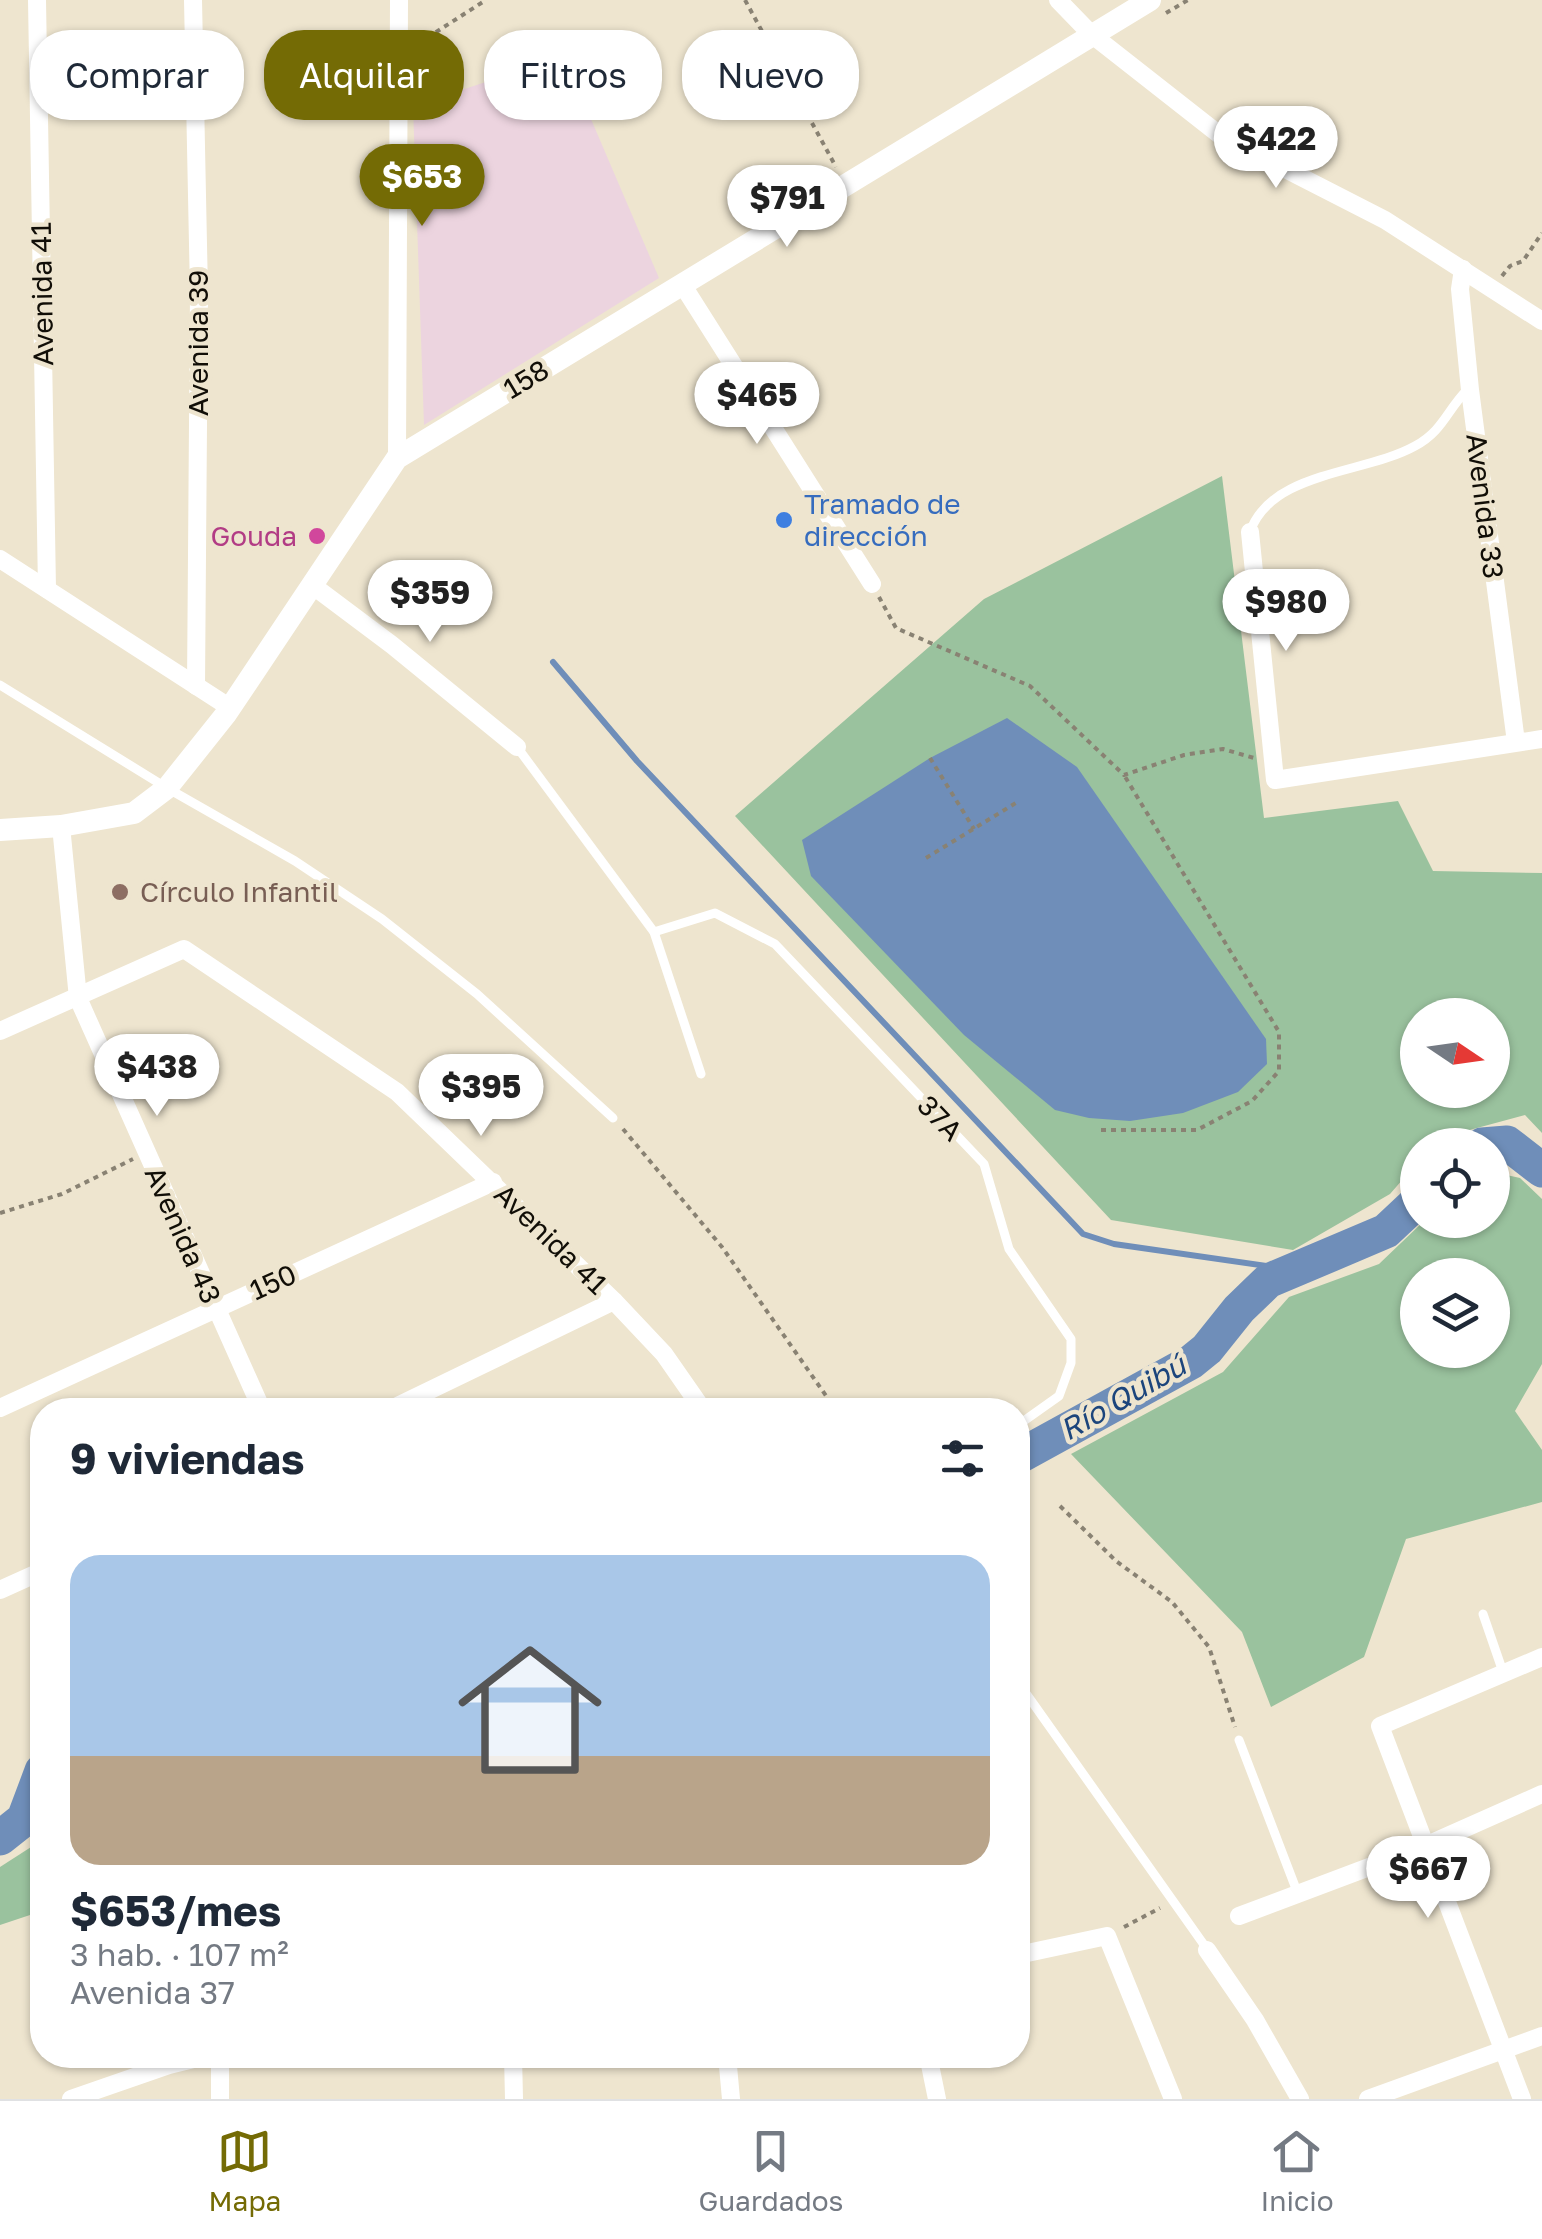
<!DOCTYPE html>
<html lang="es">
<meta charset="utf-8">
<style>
:root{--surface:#fff;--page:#f2f2f3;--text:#1f2937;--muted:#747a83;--line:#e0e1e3;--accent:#746b05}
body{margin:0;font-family:"Golos Text",sans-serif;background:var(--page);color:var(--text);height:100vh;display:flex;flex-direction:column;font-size:38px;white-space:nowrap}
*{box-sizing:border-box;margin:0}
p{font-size:32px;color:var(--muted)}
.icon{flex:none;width:55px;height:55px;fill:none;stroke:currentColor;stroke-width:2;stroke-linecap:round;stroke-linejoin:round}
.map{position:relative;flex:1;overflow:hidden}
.panel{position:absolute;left:30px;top:1398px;width:1000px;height:670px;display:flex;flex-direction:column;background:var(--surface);border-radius:40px;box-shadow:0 2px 8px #0004}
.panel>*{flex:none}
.top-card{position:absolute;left:30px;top:30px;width:1000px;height:90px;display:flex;gap:20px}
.needle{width:65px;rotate:103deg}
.buttons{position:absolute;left:1400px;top:998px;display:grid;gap:20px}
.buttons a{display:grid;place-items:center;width:110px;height:110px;border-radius:50%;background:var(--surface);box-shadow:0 2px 8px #0004;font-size:50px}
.price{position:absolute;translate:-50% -85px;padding:0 22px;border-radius:35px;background:#fff;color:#222;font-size:32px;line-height:65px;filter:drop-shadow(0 2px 5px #0008)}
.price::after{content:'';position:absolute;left:50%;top:60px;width:30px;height:22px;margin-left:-15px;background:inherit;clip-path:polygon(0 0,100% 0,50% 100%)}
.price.selected{background:var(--accent);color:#fff}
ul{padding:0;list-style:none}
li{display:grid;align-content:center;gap:20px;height:530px;padding:0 40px}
li span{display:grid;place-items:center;height:310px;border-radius:30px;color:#555}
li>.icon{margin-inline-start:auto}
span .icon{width:180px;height:180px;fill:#fffc;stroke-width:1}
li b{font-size:42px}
h2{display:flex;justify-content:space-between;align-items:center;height:120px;padding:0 40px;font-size:42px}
.chip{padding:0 35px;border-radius:40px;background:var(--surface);box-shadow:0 2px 8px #0004;font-size:35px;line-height:90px}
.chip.selected{background:var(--accent);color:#fff}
.tabs{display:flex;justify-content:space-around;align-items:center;height:140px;border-top:2px solid var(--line);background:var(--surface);font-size:28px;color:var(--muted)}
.tabs a{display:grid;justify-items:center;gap:5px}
.tabs .selected{color:var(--accent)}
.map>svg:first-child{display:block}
.education{fill:#ecd4df}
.green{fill:#9ac29e;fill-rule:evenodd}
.water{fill:#6f8eb9}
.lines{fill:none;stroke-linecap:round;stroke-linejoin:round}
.stream{stroke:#6f8eb9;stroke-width:6}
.river{stroke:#6f8eb9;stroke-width:35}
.path{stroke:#898273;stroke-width:4;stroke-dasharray:5 5;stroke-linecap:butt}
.service{stroke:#fff;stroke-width:9}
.minor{stroke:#fff;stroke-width:18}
.tertiary{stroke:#fff;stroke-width:22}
.shop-dot{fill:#3f7fe0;stroke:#eee5cf;stroke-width:4}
.hotel-dot{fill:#d1479c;stroke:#eee5cf;stroke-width:4}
.education-dot{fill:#8d6e63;stroke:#eee5cf;stroke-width:4}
.labels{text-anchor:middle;stroke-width:9;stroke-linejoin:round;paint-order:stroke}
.street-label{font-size:28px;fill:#110e07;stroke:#eee5cf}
.shop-label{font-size:28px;fill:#366cbe;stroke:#eee5cf;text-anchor:start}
.hotel-label{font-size:28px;fill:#b23c85;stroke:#eee5cf;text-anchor:end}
.education-label{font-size:28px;fill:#785e54;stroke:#eee5cf;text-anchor:start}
.water-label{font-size:30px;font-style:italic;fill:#1c457c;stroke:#eee5cf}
</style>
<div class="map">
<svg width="1542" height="2099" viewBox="0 0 1542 2099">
<rect width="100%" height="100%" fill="#eee5cf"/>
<!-- education -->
<polygon class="education" points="564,56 659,278 424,425 413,106"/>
<!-- green -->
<g class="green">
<path d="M1222,476L1264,818L1398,801L1433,871L1542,873V1133L1525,1115L1440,1138L1433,1145H1418L1417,1163L1390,1194L1293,1250L1111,1220L735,816L984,599ZM1418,1015H1492V1090H1418Z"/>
<path d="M1493,1172L1520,1178L1542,1199V1364L1515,1411L1542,1450V1502L1406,1539L1364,1657L1271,1707L1242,1632L1071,1454L1223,1372L1289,1297L1379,1264L1425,1220H1492ZM1418,1275H1492V1350H1418Z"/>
<polygon points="42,1840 42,1911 0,1925 0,1867"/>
</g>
<!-- water -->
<polygon class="water" points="1007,718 1077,767 1266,1039 1267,1064 1238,1092 1183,1113 1130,1121 1089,1118 1055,1110 964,1035 811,876 802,840 930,758"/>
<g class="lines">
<!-- stream -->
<polyline class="stream" points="553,662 637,761 1083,1234 1114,1244 1295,1270"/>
<!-- river -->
<g class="river">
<polyline points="1482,1145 1507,1143 1542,1170"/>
<polyline points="1018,1457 1191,1362 1207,1349 1239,1309 1268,1281 1386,1231 1418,1201"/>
<polyline points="0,1838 24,1819 42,1771"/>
</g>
<!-- path -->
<g class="path">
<polyline points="745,0 836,167"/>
<polyline points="1166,13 1188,0"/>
<polyline points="419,43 486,0"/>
<polyline points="1502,276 1510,266 1523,261 1542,233"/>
<polyline points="879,597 896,628 1030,686 1124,775 1184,755 1223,749 1254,758"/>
<polyline points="930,758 974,829"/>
<polyline points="926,858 1019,801"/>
<polyline points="623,1129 722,1247 836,1410"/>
<polyline points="1101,1130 1197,1130 1252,1101 1279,1071 1279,1032 1124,775"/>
<polyline points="0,1213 62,1194 133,1159"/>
<polyline points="1060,1506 1116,1561 1172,1602 1209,1647 1235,1727"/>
<polyline points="1124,1927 1160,1908"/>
</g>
<!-- service -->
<g class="service">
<path d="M1250,532C1271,471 1365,474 1415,446C1443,431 1447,410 1467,390"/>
<polyline points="0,685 167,788 295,861 382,919 477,994 613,1118"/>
<polyline points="517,747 654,932 701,1074"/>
<polyline points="654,932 715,913 775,944 984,1164 1009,1249 1071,1339 1071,1363 1059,1396 1018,1425"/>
<polyline points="1483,1614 1503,1672"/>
<polyline points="1018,1682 1207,1949"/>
<polyline points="1239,1740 1298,1894"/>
</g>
<!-- minor -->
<g class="minor">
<polyline points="37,0 47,589"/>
<polyline points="193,0 199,293 196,686"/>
<polyline points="1058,0 1091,34 1221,136 1385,220 1542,321"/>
<polyline points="1463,269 1460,289 1470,390 1516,742"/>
<polyline points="682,284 872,584"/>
<polyline points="397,458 399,0"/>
<polyline points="1250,532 1275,780 1542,739"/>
<polyline points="0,559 229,707"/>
<polyline points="312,585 392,645 517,747"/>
<polyline points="61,826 78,998 262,1410"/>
<polyline points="0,1031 184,949 397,1092 614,1301 664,1354 703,1410"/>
<polyline points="0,1408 493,1182"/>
<polyline points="389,1410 614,1301"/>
<polyline points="0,1590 42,1571"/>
<polyline points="1239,1916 1425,1846 1542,1794"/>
<polyline points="1207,1950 1255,2020 1300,2099"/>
<polyline points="1018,1955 1107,1936 1173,2099"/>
<polyline points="220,2055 220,2099"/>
<polyline points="513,2055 514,2099"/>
<polyline points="727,2055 731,2099"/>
<polyline points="928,2055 937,2099"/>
<polyline points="71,2099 169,2065 210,2055"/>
<polyline points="1368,2099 1542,2036"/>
<polyline points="1522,2099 1380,1726 1542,1657"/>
</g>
<!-- tertiary -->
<polyline class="tertiary" points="0,830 61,826 134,813 167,788 226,714 397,458 1150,0"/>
</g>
<!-- markers -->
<circle class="shop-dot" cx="784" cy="520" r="10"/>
<circle class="hotel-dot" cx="317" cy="536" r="10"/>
<circle class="education-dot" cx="120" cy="892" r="10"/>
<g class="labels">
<!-- street labels -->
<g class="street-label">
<text transform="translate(42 294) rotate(-91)" y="10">Avenida 41</text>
<text transform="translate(198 343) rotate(-90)" y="10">Avenida 39</text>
<text transform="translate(526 379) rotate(-31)" y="10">158</text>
<text transform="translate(1485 506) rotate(83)" y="10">Avenida 33</text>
<text transform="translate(940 1118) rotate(46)" y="10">37A</text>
<text transform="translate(183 1235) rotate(66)" y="10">Avenida 43</text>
<text transform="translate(551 1239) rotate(44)" y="10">Avenida 41</text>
<text transform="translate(273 1282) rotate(-24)" y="10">150</text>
</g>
<!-- shop labels -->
<g class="shop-label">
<text x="804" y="514">Tramado de<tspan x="804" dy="32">dirección</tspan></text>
</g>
<!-- hotel labels -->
<g class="hotel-label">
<text x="297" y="546">Gouda</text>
</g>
<!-- education labels -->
<g class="education-label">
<text x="140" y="902">Círculo Infantil</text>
</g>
<!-- water labels -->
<g class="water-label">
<text transform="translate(1123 1398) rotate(-30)" y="10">Río Quibú</text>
</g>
</g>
</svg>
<div class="buttons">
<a><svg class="needle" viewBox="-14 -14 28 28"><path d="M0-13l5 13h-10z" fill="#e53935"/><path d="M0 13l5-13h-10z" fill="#747a83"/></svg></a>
<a><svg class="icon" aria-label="locate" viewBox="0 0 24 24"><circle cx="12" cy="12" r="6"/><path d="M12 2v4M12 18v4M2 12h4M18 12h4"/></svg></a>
<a><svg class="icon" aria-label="layers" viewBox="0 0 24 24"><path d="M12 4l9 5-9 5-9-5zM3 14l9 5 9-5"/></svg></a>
</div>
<b class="price" style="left:1276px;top:191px">$422</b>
<b class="price selected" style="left:422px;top:229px">$653</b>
<b class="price" style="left:787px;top:250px">$791</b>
<b class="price" style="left:757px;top:447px">$465</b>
<b class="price" style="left:430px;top:645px">$359</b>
<b class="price" style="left:1286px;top:654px">$980</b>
<b class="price" style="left:157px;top:1119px">$438</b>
<b class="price" style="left:481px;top:1139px">$395</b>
<b class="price" style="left:1428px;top:1921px">$667</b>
<div class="top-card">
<a class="chip">Comprar</a>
<a class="chip selected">Alquilar</a>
<a class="chip">Filtros</a>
<a class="chip">Nuevo</a>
</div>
<section class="panel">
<h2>9 viviendas<svg class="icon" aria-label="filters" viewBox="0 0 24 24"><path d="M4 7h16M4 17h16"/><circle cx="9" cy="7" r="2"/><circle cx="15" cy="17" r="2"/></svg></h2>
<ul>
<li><span style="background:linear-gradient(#a9c7e8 65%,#b9a48a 0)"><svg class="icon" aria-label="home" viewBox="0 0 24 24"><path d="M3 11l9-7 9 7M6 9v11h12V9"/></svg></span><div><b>$653/mes</b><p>3 hab. · 107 m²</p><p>Avenida 37</p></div></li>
</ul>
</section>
</div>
<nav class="tabs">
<a class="selected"><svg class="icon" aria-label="map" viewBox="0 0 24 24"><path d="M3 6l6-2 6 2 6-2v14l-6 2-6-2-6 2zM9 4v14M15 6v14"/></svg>Mapa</a>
<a><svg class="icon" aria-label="saved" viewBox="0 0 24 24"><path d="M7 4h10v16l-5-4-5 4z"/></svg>Guardados</a>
<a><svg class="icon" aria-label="home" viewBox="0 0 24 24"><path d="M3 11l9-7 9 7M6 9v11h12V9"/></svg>Inicio</a>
</nav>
